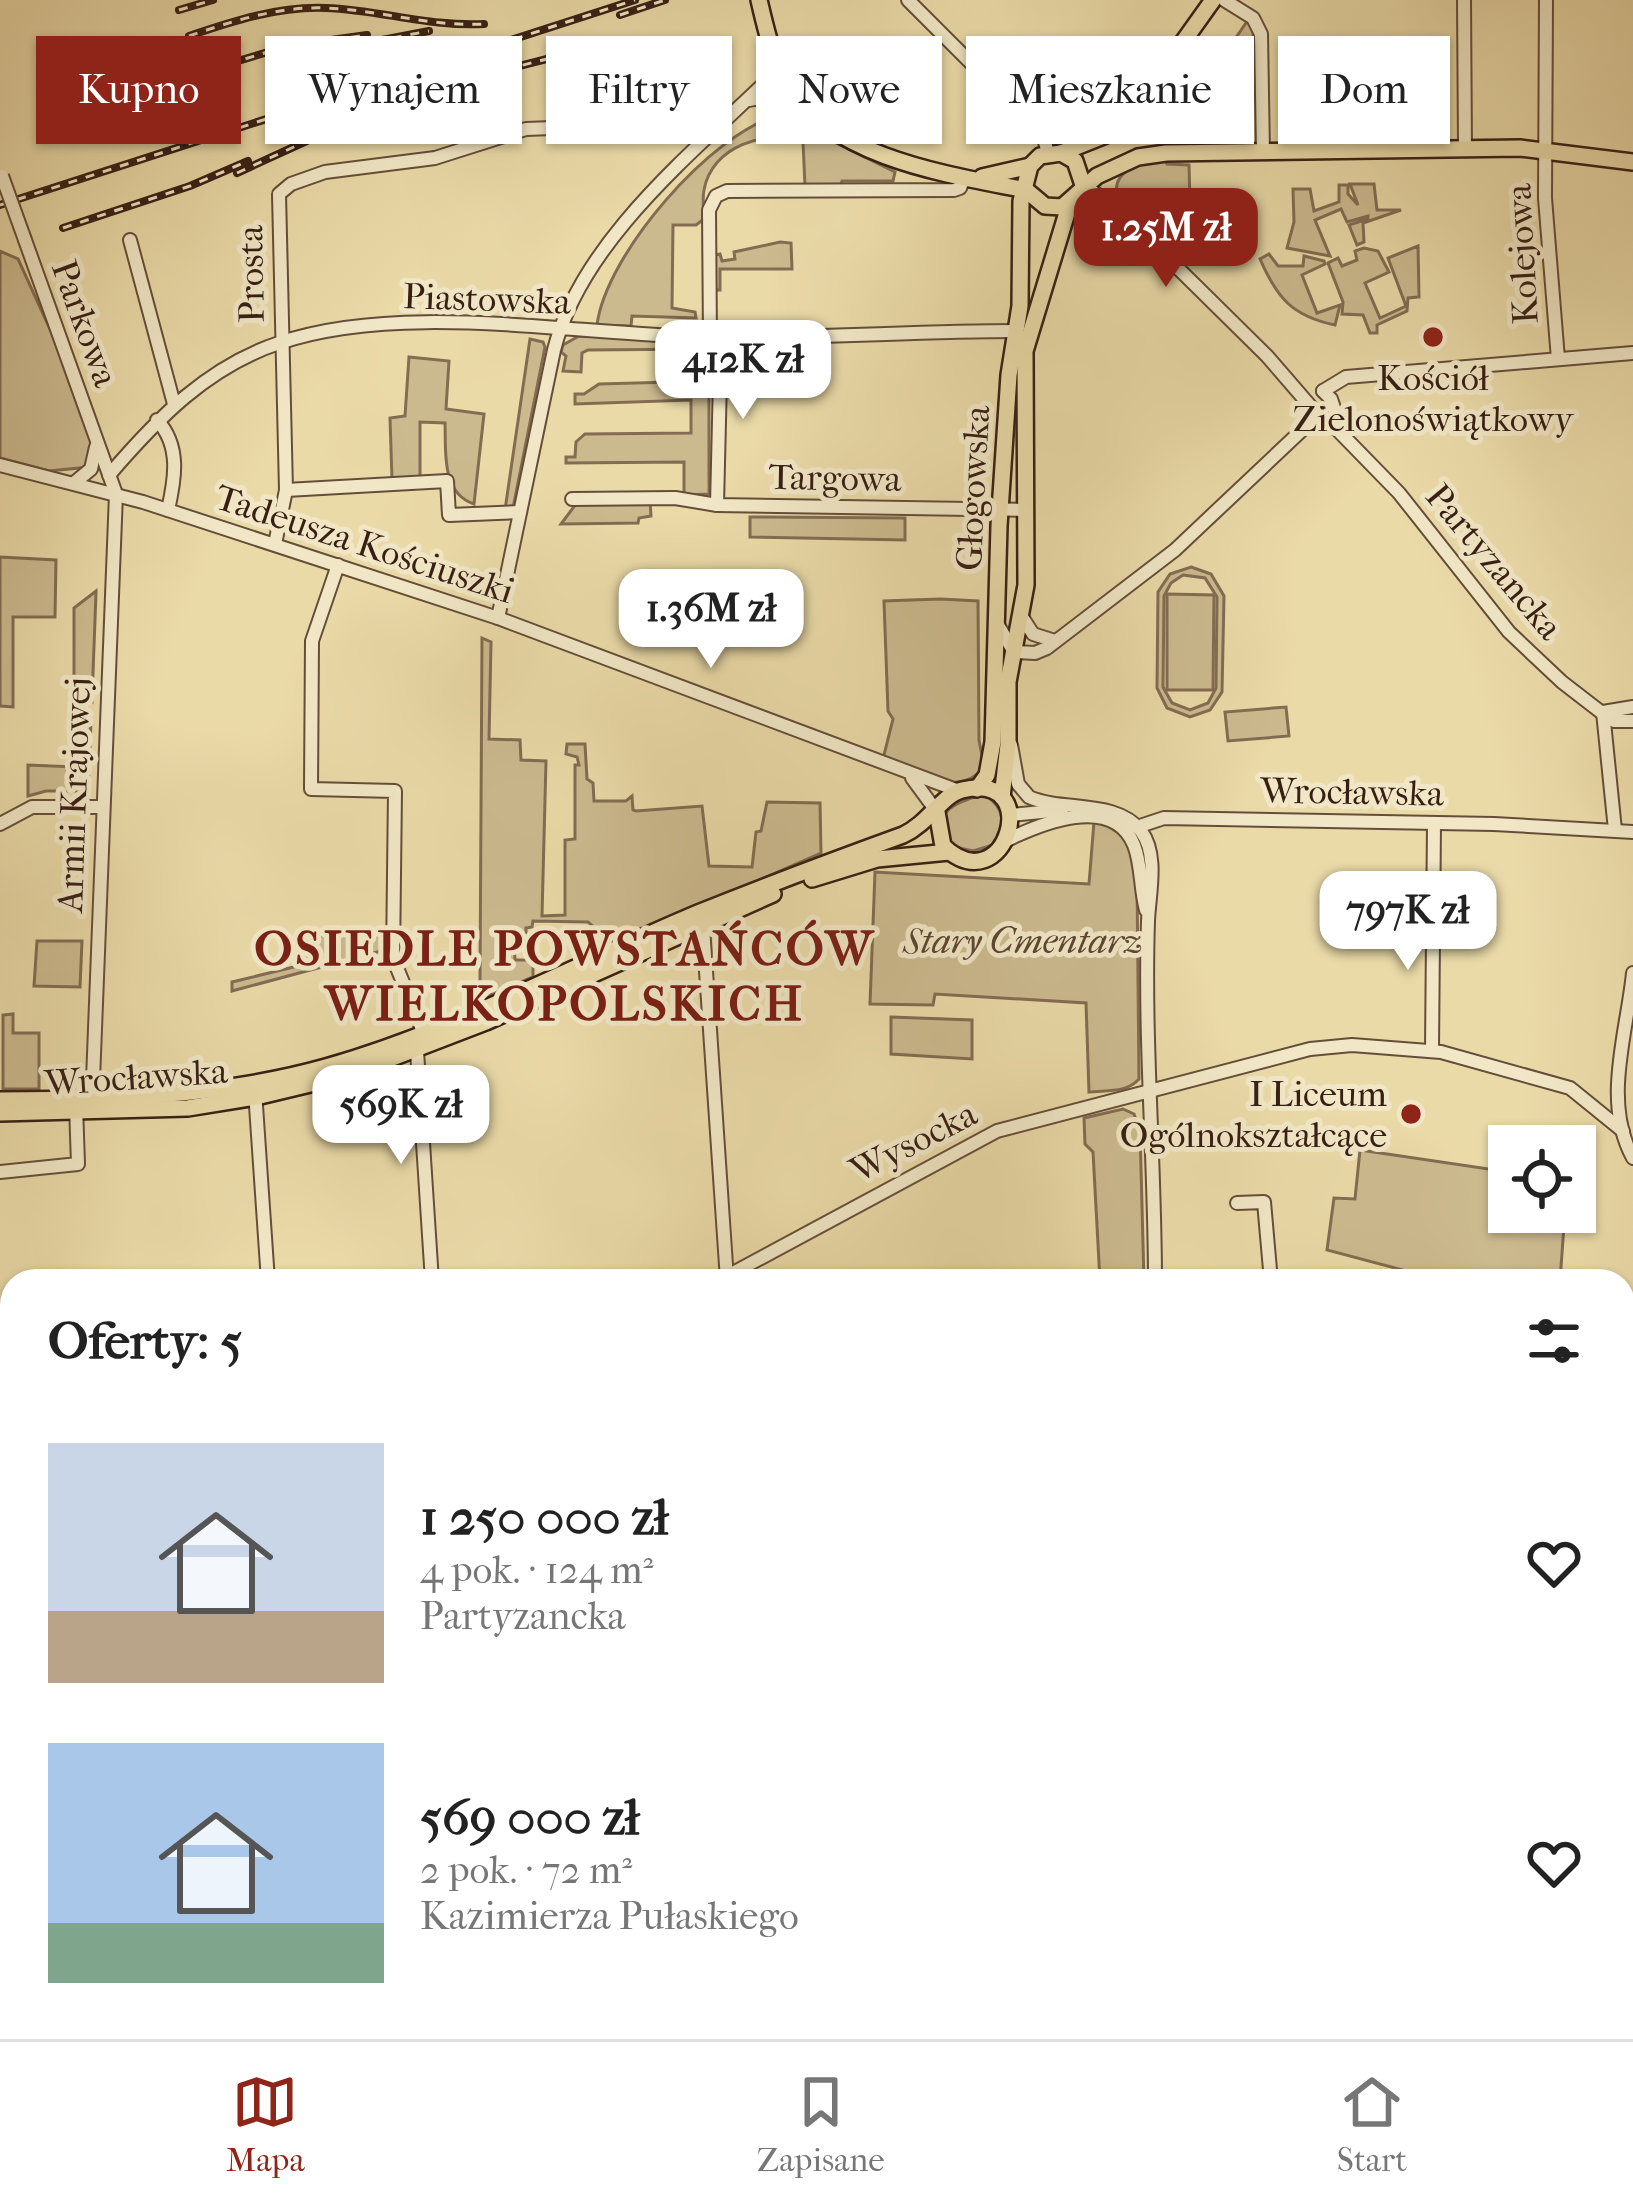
<!DOCTYPE html>
<html lang="pl">
<meta charset="utf-8">
<style>
:root{--surface:#fff;--page:#f6f6f6;--text:#222;--muted:#767676;--line:#e0e0e0;--accent:#8f2418}
body{margin:0;font-family:"IM FELL French Canon",serif;background:var(--page);color:var(--text);height:100vh;display:flex;flex-direction:column;font-size:45px;white-space:nowrap}
*{box-sizing:border-box;margin:0}
p{font-size:39px;color:var(--muted)}
.icon{flex:none;width:66px;height:66px;fill:none;stroke:currentColor;stroke-width:2;stroke-linecap:round;stroke-linejoin:round}
.map{position:relative;flex:1;overflow:hidden}
.side{position:absolute;left:0px;top:1269px;width:1635px;height:771px;display:flex;flex-direction:column;background:var(--surface);border-radius:36px 36px 0 0;box-shadow:0 3px 9px #0004}
.side>*{flex:none}
.top-card{position:absolute;left:36px;top:36px;width:1563px;height:108px;display:flex;gap:24px}
.tools{position:absolute;left:1488px;top:1125px;display:grid;gap:24px}
.tools a{display:grid;place-items:center;width:108px;height:108px;border-radius:0px;background:var(--surface);box-shadow:0 3px 9px #0004;font-size:60px}
.price{position:absolute;translate:-50% -102px;padding:0 27px;border-radius:24px;background:#fff;color:#222;font-size:39px;line-height:78px;filter:drop-shadow(0 3px 6px #0008)}
.price::after{content:'';position:absolute;left:50%;top:72px;width:36px;height:27px;margin-left:-18px;background:inherit;clip-path:polygon(0 0,100% 0,50% 100%)}
.price.selected{background:var(--accent);color:#fff}
ul{padding:0;list-style:none}
li{display:flex;align-items:center;gap:36px;height:300px;padding:0 48px}
li span{display:grid;place-items:center;flex:none;width:336px;height:240px;border-radius:0px;color:#555}
li>.icon{margin-inline-start:auto}
span .icon{width:144px;height:144px;fill:#fffc;stroke-width:1}
li b{font-size:51px}
h2{display:flex;justify-content:space-between;align-items:center;height:144px;padding:0 48px;font-size:51px}
.chip{padding:0 42px;border-radius:0px;background:var(--surface);box-shadow:0 3px 9px #0004;font-size:42px;line-height:108px}
.chip.selected{background:var(--accent);color:#fff}
.menu{display:flex;justify-content:space-around;align-items:center;height:168px;border-top:3px solid var(--line);background:var(--surface);font-size:33px;color:var(--muted)}
.menu a{display:grid;justify-items:center;gap:6px}
.menu .selected{color:var(--accent)}
.map>svg:first-child{display:block}
.green{fill:#ccba8f;stroke:#826c52;stroke-width:3;fill-rule:evenodd}
.lines{fill:none;stroke-linecap:round;stroke-linejoin:round}
.minor-casing{stroke:#644e39;stroke-width:16}
.major-casing{stroke:#371f14;stroke-width:20}
.minor{stroke:#f1e7c6;stroke-width:12}
.major{stroke:#eadaa8;stroke-width:15}
.rail-casing{stroke:#371f14;stroke-width:8}
.rail{stroke:#f1e7c6;stroke-width:3;stroke-dasharray:9;stroke-linecap:butt}
.minor-bridge-casing{stroke:#644e39;stroke-width:16;stroke-linecap:butt}
.minor-bridge{stroke:#f1e7c6;stroke-width:12}
.poi-dot{fill:#8f2418;stroke:#f1e7c6;stroke-width:4.5}
.labels{text-anchor:middle;stroke-width:10;stroke-linejoin:round;paint-order:stroke}
.street-label{font-size:36px;fill:#371f14;stroke:#f1e7c6}
.poi-label{font-size:36px;fill:#371f14;stroke:#f1e7c6}
.park-label{font-size:36px;font-style:italic;fill:#5c4633;stroke:#f1e7c6}
.district-label{font-size:48px;font-weight:bold;letter-spacing:3px;fill:#7a1f14;stroke:#f1e7c6}
</style>
<div class="map">
<svg width="1633" height="2039" viewBox="0 0 1633 2039">
<rect width="100%" height="100%" fill="#eadaa8"/>
<filter id="stains"><feTurbulence type="fractalNoise" baseFrequency=".00167" numOctaves="4"/><feColorMatrix values="0 0 0 0 .2 0 0 0 0 .09 0 0 0 0 .02 0 0 0 .5 -.17"/></filter>
<radialGradient id="worn" r=".72"><stop offset=".6" stop-color="#630" stop-opacity="0"/><stop offset="1" stop-color="#630" stop-opacity=".3"/></radialGradient>
<!-- green -->
<g class="green">
<polygon points="1248,20 1253,27 1254,74 1249,75 1249,91 1213,71"/>
<polygon points="1209,75 1230,88 1227,98 1249,101 1249,137 1243,139 1242,111 1199,113 1199,123 1179,122"/>
<path d="M779,115L895,172L893,181H842L840,187L805,186L803,142C765,129 712,146 704,190C702,199 704,210 704,219L696,225H673L672,308L695,312L696,318L632,316L631,326L597,325C606,254 711,133 779,115Z"/>
<path d="M1165,160L1167,164L1189,165L1190,202L1166,242L1129,203L1118,199C1109,170 1141,162 1165,160Z"/>
<polygon points="1350,184 1374,184 1377,210 1401,210 1363,223 1364,242 1357,245 1349,225 1368,219 1368,216 1347,222 1341,209 1315,220 1330,256 1287,248 1294,222 1293,189 1310,189 1314,211 1339,202 1339,185 1348,185 1348,194 1358,205"/>
<polygon points="780,242 791,243 792,269 720,269 720,290 712,290 711,256 720,254 722,261 735,259 734,252"/>
<polygon points="1418,246 1419,297 1408,298 1407,311 1377,325 1377,333 1370,333 1363,315 1342,314 1343,302 1328,263 1338,258 1342,266 1357,260 1355,251 1364,248 1378,251 1389,272 1365,283 1380,318 1406,306 1388,258"/>
<polygon points="0,251 18,259 58,347 98,451 89,467 49,471 0,458"/>
<path d="M1269,254L1278,266H1303L1304,256L1324,261L1325,264L1302,275L1317,313L1340,305L1335,325C1292,316 1277,298 1260,259Z"/>
<polygon points="579,336 696,340 697,347 707,348 713,353 713,368 708,372 706,349 588,350 582,353 581,372 563,371 566,356 561,352 563,345"/>
<polygon points="530,339 543,342 545,347 513,508 505,510"/>
<path d="M409,357L449,361L446,409L484,414L474,504C441,493 446,452 445,423L420,422V478L392,480L390,418L405,416Z"/>
<polygon points="709,381 709,494 684,495 684,462 566,463 566,457 575,457 576,442 585,434 691,433 691,400 575,404 575,394 584,394 599,384"/>
<polygon points="650,501 651,516 639,518 638,523 561,524 576,504"/>
<polygon points="750,517 905,518 905,540 750,537"/>
<polygon points="0,557 56,560 55,617 13,617 13,707 0,706"/>
<path d="M1191,567L1211,574L1224,596L1222,692L1210,710L1190,717L1167,708L1157,688L1158,592L1170,574ZM1183,575L1205,578L1217,597L1216,688L1208,703L1190,710L1172,703L1163,687L1164,596L1171,583Z"/>
<polygon points="96,591 96,593 92,700 74,675 74,608"/>
<polygon points="1167,594 1214,595 1213,690 1167,690"/>
<path d="M940,599L978,601L979,740L984,766C961,801 913,770 883,759L893,719L888,711L884,601Z"/>
<polygon points="482,638 491,642 489,739 520,740 521,760 546,761 542,916 565,915 565,840 575,839 575,765 579,765 577,757 566,754 567,744 585,744 587,779 593,783 594,801 626,801 632,796 633,810 636,811 702,806 709,866 752,867 756,832 761,831 767,802 820,803 821,853 598,951 595,928 588,922 533,921 532,927 526,928 526,937 514,937 515,960 533,960 533,977 466,1005 480,981"/>
<polygon points="1286,707 1289,736 1228,741 1225,712"/>
<polygon points="77,720 91,721 88,791 46,791 28,796 28,765 76,767"/>
<path d="M984,794C1006,809 1006,823 993,845L973,851L951,846C927,811 956,803 984,794Z"/>
<path d="M1094,822C1127,828 1132,850 1137,880L1139,1079C1127,1093 1107,1090 1089,1092L1086,1003L935,994L933,1005L870,1004L875,872L1089,884Z"/>
<polygon points="380,935 381,951 232,991 232,982 302,965 304,936"/>
<polygon points="37,941 82,941 80,987 34,986"/>
<polygon points="13,1014 13,1033 39,1033 39,1089 3,1089 3,1015"/>
<polygon points="891,1017 972,1020 972,1059 891,1054"/>
<polygon points="1123,1109 1134,1114 1140,1131 1144,1281 1100,1281 1093,1152 1085,1144 1084,1118"/>
<polygon points="1360,1150 1509,1172 1509,1212 1565,1212 1560,1281 1444,1281 1327,1250 1334,1198 1355,1199"/>
<polygon points="1623,1462 1633,1465 1633,1705 1627,1744 1623,1749"/>
<polygon points="33,2028 175,2028 170,2039 34,2039"/>
</g>
<g class="lines">
<defs>
<g id="minor">
<polyline points="908,0 1043,135 1048,153"/>
<polyline points="1224,0 1253,18 1261,34 1263,152"/>
<polyline points="1464,0 1465,149"/>
<polyline points="1546,0 1545,198 1558,359"/>
<polyline points="749,100 780,94 798,101"/>
<polyline points="1083,185 1117,208 1267,356 1318,415"/>
<polyline points="25,240 116,494 92,1105"/>
<polyline points="130,240 174,404"/>
<polyline points="710,338 709,210 716,196 727,191 954,190 960,188 964,178"/>
<polyline points="1323,391 1346,377 1633,353"/>
<polyline points="1323,391 1331,399 1339,423"/>
<polyline points="1322,414 1399,493 1509,632 1562,682 1606,716 1614,721 1633,721"/>
<path d="M157,420C181,446 175,479 168,510"/>
<polyline points="0,465 143,502 498,618 959,791"/>
<path d="M109,475C157,419 207,367 279,343C402,301 576,335 706,337C809,339 913,331 1016,331"/>
<polyline points="74,483 91,469 96,447"/>
<polyline points="286,490 447,481 449,515 520,512"/>
<polyline points="572,499 675,498 717,505 1026,510"/>
<polyline points="717,505 721,337"/>
<polyline points="275,544 286,490 279,194 291,184 325,172 435,158 526,129 604,126"/>
<polyline points="338,565 312,641 311,789 395,791 393,958 424,1034 417,1051 432,1281"/>
<polyline points="1022,617 1033,634 1055,641"/>
<path d="M498,618L554,350C582,238 700,147 779,69"/>
<polyline points="995,620 1014,652 1035,653 1047,648 1175,550 1318,415"/>
<polyline points="1603,712 1615,830"/>
<polyline points="1603,712 1633,707"/>
<path d="M1011,745L1018,784L1029,797C1063,812 1116,799 1141,831C1159,855 1149,894 1148,921C1144,1041 1155,1161 1155,1281"/>
<polyline points="912,778 937,812"/>
<polyline points="1011,815 1062,810"/>
<polyline points="0,824 32,807 103,807"/>
<polyline points="1137,827 1164,818 1494,824 1633,832"/>
<path d="M1007,840C1040,824 1113,793 1134,845C1142,865 1140,889 1146,910"/>
<polyline points="703,927 727,1280"/>
<path d="M1633,973C1627,1033 1602,1102 1633,1158"/>
<polyline points="1432,1050 1434,823"/>
<polyline points="255,1091 268,1281"/>
<polyline points="0,1172 78,1164 76,1106"/>
<polyline points="1237,1203 1264,1202 1271,1281"/>
<polyline points="718,1281 997,1131 1310,1049 1352,1045 1441,1052 1570,1088 1623,1131"/>
<polyline points="1623,1457 1633,1461"/>
<polyline points="0,1725 12,1722"/>
<polyline points="1623,1755 1633,1754"/>
<polyline points="0,1791 12,1782"/>
<polyline points="8,1836 12,1881"/>
<polyline points="1623,1971 1633,1970"/>
<polyline points="23,2028 24,2039"/>
<polyline points="1110,2028 1112,2039"/>
<polyline points="1204,2028 1206,2039"/>
<polyline points="1279,2028 1280,2039"/>
<polyline points="187,2039 193,2028"/>
<polyline points="558,2039 558,2028"/>
<polyline points="816,2039 816,2032 834,2028"/>
</g>
<g id="major">
<path d="M759,0C766,30 773,62 790,88C835,159 951,175 1026,190"/>
<polyline points="1061,153 1106,135 1131,115 1213,0"/>
<polyline points="982,177 1030,166"/>
<polyline points="1026,190 1045,206 1062,207 1097,176 1138,157 1166,153 1520,148 1633,162"/>
<polyline points="977,789 987,775 993,742 999,526 1009,375 1020,306 1021,201 1030,166 1040,156 1061,153 1075,161 1083,185"/>
<polyline points="1002,797 1008,745 1008,682 1026,585 1025,351 1070,203"/>
<polyline points="812,879 877,859 949,852"/>
<path d="M0,1100C111,1099 219,1097 326,1067C456,1030 574,965 698,913C765,886 834,860 903,835C929,823 942,795 962,790C1046,769 1006,906 943,846L937,812"/>
<polyline points="0,1113 188,1108 256,1097 348,1075 486,1022 773,894"/>
</g>
</defs>
<!-- minor casing -->
<use href="#minor" class="minor-casing"/>
<!-- major casing -->
<use href="#major" class="major-casing"/>
<!-- minor -->
<use href="#minor" class="minor"/>
<!-- major -->
<use href="#major" class="major"/>
<defs>
<g id="rail">
<polyline points="179,10 213,0"/>
<polyline points="620,15 665,0"/>
<path d="M189,36C233,21 279,6 326,8C380,10 430,27 484,24"/>
<polyline points="325,62 382,40 429,31"/>
<polyline points="211,69 288,46 367,35"/>
<polyline points="237,173 357,118 484,75 582,50"/>
<polyline points="0,205 635,0"/>
<polyline points="63,228 190,186 248,161"/>
</g>
</defs>
<!-- rail casing -->
<use href="#rail" class="rail-casing"/>
<!-- rail -->
<use href="#rail" class="rail"/>
<defs>
<polyline id="minor-bridge" points="2,176 25,240"/>
</defs>
<!-- minor-bridge casing -->
<use href="#minor-bridge" class="minor-bridge-casing"/>
<!-- minor-bridge -->
<use href="#minor-bridge" class="minor-bridge"/>
</g>
<!-- markers -->
<g class="poi-dot">
<circle cx="1433" cy="337" r="12"/>
<circle cx="1411" cy="1114" r="12"/>
</g>
<g class="labels">
<!-- street labels -->
<g class="street-label">
<text transform="translate(1521 254) rotate(-93)" y="13">Kolejowa</text>
<text transform="translate(250 274) rotate(-91)" y="13">Prosta</text>
<text transform="translate(487 298) rotate(2)" y="13">Piastowska</text>
<text transform="translate(86 323) rotate(70)" y="13">Parkowa</text>
<text transform="translate(835 477) rotate(1)" y="13">Targowa</text>
<text transform="translate(972 488) rotate(-87)" y="13">Głogowska</text>
<text transform="translate(365 543) rotate(18)" y="13">Tadeusza Kościuszki</text>
<text transform="translate(1495 561) rotate(50)" y="13">Partyzancka</text>
<text transform="translate(1352 791) rotate(1)" y="13">Wrocławska</text>
<text transform="translate(73 795) rotate(-88)" y="13">Armii Krajowej</text>
<text transform="translate(136 1076) rotate(-4)" y="13">Wrocławska</text>
<text transform="translate(913 1141) rotate(-27)" y="13">Wysocka</text>
</g>
<!-- poi labels -->
<g class="poi-label">
<text x="1433" y="390">Kościół<tspan x="1433" dy="41">Zielonoświątkowy</tspan></text>
<text x="1387" y="1106" text-anchor="end">I Liceum<tspan x="1387" dy="41">Ogólnokształcące</tspan></text>
</g>
<!-- park labels -->
<g class="park-label">
<text x="1023" y="953">Stary Cmentarz</text>
</g>
<!-- district labels -->
<g class="district-label">
<text x="565" y="965">OSIEDLE POWSTAŃCÓW<tspan x="565" dy="55">WIELKOPOLSKICH</tspan></text>
</g>
</g>
<rect width="100%" height="100%" filter="url(#stains)"/>
<rect width="100%" height="100%" fill="url(#worn)"/>
</svg>
<div class="tools">
<a><svg class="icon" aria-label="locate" viewBox="0 0 24 24"><circle cx="12" cy="12" r="6"/><path d="M12 2v4M12 18v4M2 12h4M18 12h4"/></svg></a>
</div>
<b class="price selected" style="left:1166px;top:290px">1.25M zł</b>
<b class="price" style="left:743px;top:422px">412K zł</b>
<b class="price" style="left:711px;top:671px">1.36M zł</b>
<b class="price" style="left:1408px;top:973px">797K zł</b>
<b class="price" style="left:401px;top:1167px">569K zł</b>
<div class="top-card">
<a class="chip selected">Kupno</a>
<a class="chip">Wynajem</a>
<a class="chip">Filtry</a>
<a class="chip">Nowe</a>
<a class="chip">Mieszkanie</a>
<a class="chip">Dom</a>
</div>
<section class="side">
<h2>Oferty: 5<svg class="icon" aria-label="filters" viewBox="0 0 24 24"><path d="M4 7h16M4 17h16"/><circle cx="9" cy="7" r="2"/><circle cx="15" cy="17" r="2"/></svg></h2>
<ul>
<li><span style="background:linear-gradient(#c9d6e8 70%,#b9a48a 0)"><svg class="icon" aria-label="home" viewBox="0 0 24 24"><path d="M3 11l9-7 9 7M6 9v11h12V9"/></svg></span><div><b>1 250 000 zł</b><p>4 pok. · 124 m²</p><p>Partyzancka</p></div><svg class="icon" aria-label="heart" viewBox="0 0 24 24"><path d="M12 20l-8-8c-3-5 5-10 8-4 3-6 11-1 8 4z"/></svg></li>
<li><span style="background:linear-gradient(#a9c7e8 75%,#7fa58c 0)"><svg class="icon" aria-label="home" viewBox="0 0 24 24"><path d="M3 11l9-7 9 7M6 9v11h12V9"/></svg></span><div><b>569 000 zł</b><p>2 pok. · 72 m²</p><p>Kazimierza Pułaskiego</p></div><svg class="icon" aria-label="heart" viewBox="0 0 24 24"><path d="M12 20l-8-8c-3-5 5-10 8-4 3-6 11-1 8 4z"/></svg></li>
</ul>
</section>
</div>
<nav class="menu">
<a class="selected"><svg class="icon" aria-label="map" viewBox="0 0 24 24"><path d="M3 6l6-2 6 2 6-2v14l-6 2-6-2-6 2zM9 4v14M15 6v14"/></svg>Mapa</a>
<a><svg class="icon" aria-label="saved" viewBox="0 0 24 24"><path d="M7 4h10v16l-5-4-5 4z"/></svg>Zapisane</a>
<a><svg class="icon" aria-label="home" viewBox="0 0 24 24"><path d="M3 11l9-7 9 7M6 9v11h12V9"/></svg>Start</a>
</nav>
